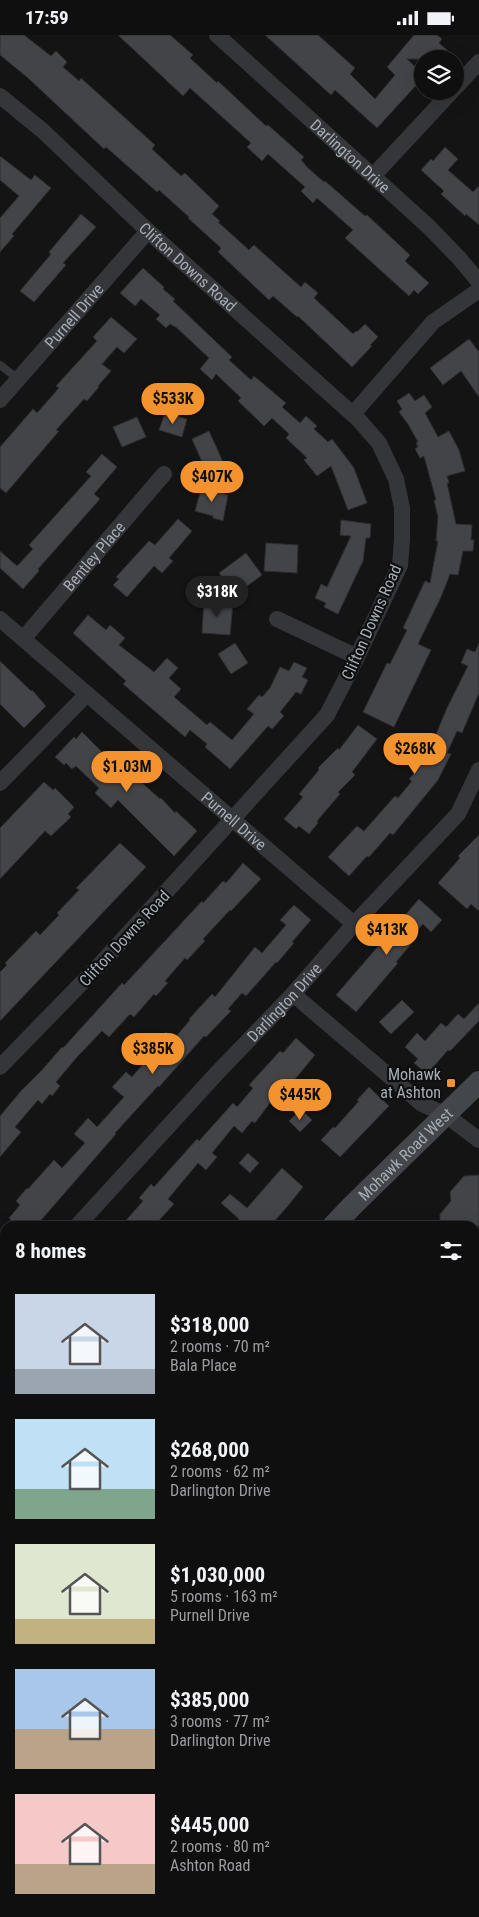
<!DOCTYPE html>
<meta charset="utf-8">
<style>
:root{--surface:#0f0f10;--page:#181819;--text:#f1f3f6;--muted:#9b9c9f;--line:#2f2f30;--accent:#f4932d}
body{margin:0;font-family:"Roboto Condensed",sans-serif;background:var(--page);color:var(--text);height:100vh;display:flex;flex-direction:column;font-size:19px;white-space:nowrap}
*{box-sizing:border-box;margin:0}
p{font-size:16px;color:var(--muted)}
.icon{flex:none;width:28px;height:28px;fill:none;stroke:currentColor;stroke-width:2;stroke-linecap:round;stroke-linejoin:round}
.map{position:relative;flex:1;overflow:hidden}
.side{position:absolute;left:0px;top:1186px;width:480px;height:696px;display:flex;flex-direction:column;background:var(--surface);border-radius:15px 15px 0 0;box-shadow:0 5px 20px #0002,0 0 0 1px var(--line)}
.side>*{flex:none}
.buttons{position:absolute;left:414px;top:15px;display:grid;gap:10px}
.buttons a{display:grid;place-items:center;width:50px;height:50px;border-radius:50%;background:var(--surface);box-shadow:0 5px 20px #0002,0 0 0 1px var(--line);font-size:25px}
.price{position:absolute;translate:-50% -42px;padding:0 11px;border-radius:18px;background:var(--accent);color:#111;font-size:16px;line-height:32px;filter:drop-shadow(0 1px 2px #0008)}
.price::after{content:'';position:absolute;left:50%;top:30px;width:15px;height:11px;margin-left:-8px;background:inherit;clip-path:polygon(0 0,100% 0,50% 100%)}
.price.selected{background:#222;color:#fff}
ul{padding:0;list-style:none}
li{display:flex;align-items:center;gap:15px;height:125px;padding:0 15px}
li span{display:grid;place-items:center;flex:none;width:140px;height:100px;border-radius:0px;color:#555}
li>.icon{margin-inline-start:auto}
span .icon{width:60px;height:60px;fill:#fffc;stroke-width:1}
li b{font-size:21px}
h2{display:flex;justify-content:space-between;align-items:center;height:60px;padding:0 15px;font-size:21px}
.status{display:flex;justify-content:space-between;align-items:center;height:35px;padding:0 25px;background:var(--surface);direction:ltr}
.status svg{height:14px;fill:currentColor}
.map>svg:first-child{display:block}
.built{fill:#202022}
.building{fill:#434448;stroke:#2e2e31}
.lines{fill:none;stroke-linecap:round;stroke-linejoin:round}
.path{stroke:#3b3d41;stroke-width:2.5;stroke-dasharray:2.5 4;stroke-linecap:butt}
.service{stroke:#35363a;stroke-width:8}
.minor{stroke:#35363a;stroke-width:16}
.secondary{stroke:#43464a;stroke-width:22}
.poi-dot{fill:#f4932d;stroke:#0f0f10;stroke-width:2}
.labels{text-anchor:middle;stroke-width:4.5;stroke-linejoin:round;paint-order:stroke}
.street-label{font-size:16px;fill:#a5adb6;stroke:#0f0f10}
.poi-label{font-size:16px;fill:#a5adb6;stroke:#0f0f10;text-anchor:end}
</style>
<div class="status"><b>17:59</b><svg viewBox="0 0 49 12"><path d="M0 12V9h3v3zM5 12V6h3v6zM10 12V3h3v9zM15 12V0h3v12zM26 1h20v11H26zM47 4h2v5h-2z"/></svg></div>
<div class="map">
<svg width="479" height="1882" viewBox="0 0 479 1882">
<rect width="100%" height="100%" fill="#141415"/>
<!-- built -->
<g class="built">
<polygon points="5,1639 5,1737 0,1733 0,1646"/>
<polygon points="0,1792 5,1797 5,1839 0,1845"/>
</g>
<!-- building -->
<g class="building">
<polygon points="0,0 24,0 51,21 56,16 67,27 63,32 79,46 81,43 92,53 155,110 152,114 181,141 185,138 219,171 212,179 220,186 218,187 249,215 254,210 301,252 305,247 318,258 314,263 353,299 356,296 357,297 365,289 378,302 370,310 372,311 352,332 298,281 297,282 273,261 269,265 218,217 221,213 188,183 189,182 159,155 157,157 106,112 104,114 28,43 0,20"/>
<polygon points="118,0 170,0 193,20 190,23 217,48 218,46 266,91 268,90 304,122 301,125 308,133 324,147 325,146 365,181 367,180 410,220 405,226 429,248 418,259 414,255 409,261 345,203 353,195 317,163 313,168 301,156 305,152 268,119 262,126 247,112 251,108 190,53 183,61"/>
<polygon points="265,0 318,0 355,33 350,39 375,64 395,40 387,32 414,0 437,0 442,4 439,8 457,24 407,24 422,38 422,44 377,93 335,55 331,60"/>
<polygon points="445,112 458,124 448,135 473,157 479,151 479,190 466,179 465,181 441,159 444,156 421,135 431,124 433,126"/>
<polygon points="0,121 31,145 35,140 51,153 12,199 14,201 0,217 0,183 19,161 0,145"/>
<polygon points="81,179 96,192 63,228 66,230 34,267 20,256 51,219 49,217"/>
<polygon points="143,233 164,252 163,254 175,264 173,266 232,322 229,325 251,345 254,341 273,357 286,368 282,372 300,388 306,381 317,391 314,394 328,407 332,404 354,433 367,468 348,475 331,431 317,441 304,425 307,423 286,403 289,399 272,383 264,391 238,366 241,363 216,339 212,345 200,334 209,323 177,293 170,289 166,293 156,284 160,280 141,264 135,271 120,258"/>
<polygon points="111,282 137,304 124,318 117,312 102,329 111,336 98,351 99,352 87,366 84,364 56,395 59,396 6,458 0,453 0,412 33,374 37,378 59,353 56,351 97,306 93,302"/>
<polygon points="469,304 479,317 479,362 461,336 443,350 430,333"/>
<polygon points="409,358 415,366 424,360 432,372 425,378 438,402 449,396 459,415 465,436 447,441 449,448 447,448 456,489 472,490 471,505 474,505 473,516 463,516 458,540 450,539 441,562 418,609 431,615 394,692 363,677 387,628 390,629 407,595 403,593 425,546 430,548 438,506 436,506 438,482 434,465 436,465 424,421 420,423 415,414 418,412 416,408 418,407 408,389 399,377 402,374 397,366"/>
<polygon points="165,378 187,384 182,402 159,395"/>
<polygon points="137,382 146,402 122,412 113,392"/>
<polygon points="209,396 224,429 206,436 192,404"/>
<polygon points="102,419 117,432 94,459 100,464 38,534 39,536 23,554 0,533 0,516 17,531 33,514 29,510 91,441 86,437"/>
<polygon points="202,451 228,460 223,486 213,483 213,481 195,476"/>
<polygon points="178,484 192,496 169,523 173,526 162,538 154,531 127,562 113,550 119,544 116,542 149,506 155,510"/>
<polygon points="341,485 371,489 370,503 366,503 363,526 338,579 324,572 326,568 315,563 321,549 327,552 351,501 340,500"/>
<polygon points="266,508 298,510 297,538 264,536"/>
<polygon points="246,518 262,540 235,560 219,538"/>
<polygon points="204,566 233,568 230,600 202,598"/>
<polygon points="88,580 106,595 110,590 125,603 119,610 154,637 167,623 178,633 169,643 181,654 174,662 207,690 210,687 232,705 254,679 247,674 259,660 262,662 270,653 280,632 289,636 294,627 307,633 302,642 308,645 301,659 296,657 280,677 284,681 272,694 268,691 230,734 205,712 207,709 190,695 185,702 123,649 126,646 73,598"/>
<polygon points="235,608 248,628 231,639 218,619"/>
<polygon points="479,608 479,658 462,698 457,696 447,718 451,719 438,745 393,800 390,798 369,822 367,821 349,841 328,822 357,791 364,796 395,761 398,763 412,746 409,744 417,735 424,720 427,721 447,673 468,631 461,628 467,614 475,617"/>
<polygon points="0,626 31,656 32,655 46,671 24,693 0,669"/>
<polygon points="358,690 377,704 352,737 355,740 338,757 340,759 317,786 318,788 309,799 299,791 296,794 284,784 303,762 299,759 319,735 318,733 338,713 339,715"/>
<polygon points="82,697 102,717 103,716 111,723 138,748 140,746 160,764 161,763 175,778 176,776 197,796 174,821 118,765 111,773 95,758 99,753 76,731 72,734 66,728 64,730 55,722 74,702 76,704"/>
<polygon points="44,747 53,755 55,753 74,772 68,779 71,782 51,801 45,796 0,844 0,793"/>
<polygon points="479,800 479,876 471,869 467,874 438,848 460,823 458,821"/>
<polygon points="120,808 146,832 0,986 0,937 7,930 5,928 36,896 40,900 59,880 57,878 79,855 76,853"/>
<polygon points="243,828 261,844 231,876 230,875 203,904 205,906 187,925 185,923 165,946 168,948 156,961 154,959 134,982 130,979 109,1002 102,996 77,1022 56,1047 60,1051 52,1061 50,1059 42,1069 38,1065 15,1092 21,1097 0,1122 0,1081 21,1056 42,1035 62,1012 63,1013 122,948 124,950 202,866 203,868 223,846 226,848"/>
<polygon points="419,864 442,885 431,897 423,889 408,905 412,908 396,927 398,928 356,977 336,960"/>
<polygon points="294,870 311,885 292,907 294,908 277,928 276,927 246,961 242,958 228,974 231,976 206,1002 204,1001 159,1052 158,1051 115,1098 116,1099 36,1191 5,1191 11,1185 9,1183 20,1170 16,1166 27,1153 28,1154 54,1125 62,1133 85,1108 74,1099 88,1083 97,1092 124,1062 112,1052 126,1037 132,1042 156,1014 153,1012 166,997 174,1004 190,985 189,984 212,959 215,962 255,912 262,918 286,890 280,885"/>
<polygon points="402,965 414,977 391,999 379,987"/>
<polygon points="479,968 479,986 450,1016 448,1015 427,1039 414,1028 418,1024 405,1012 417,998 425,1006 441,988 446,992 458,979 464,984"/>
<polygon points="296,1003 315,1020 291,1049 287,1045 255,1088 252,1086 242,1098 234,1091 212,1118 217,1122 206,1135 198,1128 168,1164 174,1169 154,1191 121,1191 143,1166 139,1163 151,1149 154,1152 197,1104 199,1106 233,1068 237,1072 253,1053 249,1050 280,1016 283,1018"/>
<polygon points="369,1052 389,1071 340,1122 321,1105 333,1092 335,1093 359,1066 357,1065"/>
<polygon points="301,1074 312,1085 300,1097 289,1086"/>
<polygon points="248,1118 259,1128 250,1138 239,1128"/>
<polygon points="282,1133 303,1152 287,1172 270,1191 233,1191 239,1184 221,1168 230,1159 247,1173"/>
<polygon points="479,1140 479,1191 440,1191 440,1179 451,1166 450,1157 464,1141"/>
</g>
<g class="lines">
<!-- path -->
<polyline class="path" points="0,1816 5,1820"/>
<!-- service -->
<polyline class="service" points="0,330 18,344"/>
<!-- minor -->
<g class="minor">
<path id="s1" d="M217,0L429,192L459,223L479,247"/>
<polyline points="455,53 479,27"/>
<path id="s2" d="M0,61L43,96L148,196L358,384L379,408L396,444L402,473V505L400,530L357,622L327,680L105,924L0,1032"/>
<polyline points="373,141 452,56"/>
<path id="s3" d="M0,365L148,196"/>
<polyline points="353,379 433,287 479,255"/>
<path id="s4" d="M0,584L354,889"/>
<polyline points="277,584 357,622"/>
<path id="s5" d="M23,604L164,439"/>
<polyline points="0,748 87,659"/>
<polyline points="293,959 422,1069 446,1080 479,1105"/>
<path id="s6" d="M77,1191L218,1037L293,959L354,889L458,779L479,735"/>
<polyline points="0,1274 5,1268"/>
<polyline points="475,1549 479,1544"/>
<polyline points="465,1878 470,1882"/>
</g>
<!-- secondary -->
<g class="secondary">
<path id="s7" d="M333,1191L352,1171L479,1047"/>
<polyline points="0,1609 5,1603"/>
<polyline points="0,1749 3,1768"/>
<polyline points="128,1878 133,1882"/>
</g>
</g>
<!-- markers -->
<rect class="poi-dot" x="446" y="1043" width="10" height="10" rx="2.5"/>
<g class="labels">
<!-- street labels -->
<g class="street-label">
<text dy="6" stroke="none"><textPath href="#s1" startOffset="180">Darlington Drive</textPath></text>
<text dy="6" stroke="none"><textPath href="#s2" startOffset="254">Clifton Downs Road</textPath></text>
<text dy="6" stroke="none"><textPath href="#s3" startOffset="112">Purnell Drive</textPath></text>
<text dy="6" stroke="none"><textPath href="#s5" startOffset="109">Bentley Place</textPath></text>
<text transform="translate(371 587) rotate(-66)" y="6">Clifton Downs Road</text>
<text dy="6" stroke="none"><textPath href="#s4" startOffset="309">Purnell Drive</textPath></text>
<text transform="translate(124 903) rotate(-47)" y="6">Clifton Downs Road</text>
<text dy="6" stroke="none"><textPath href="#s6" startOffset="305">Darlington Drive</textPath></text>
<text dy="6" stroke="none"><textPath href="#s7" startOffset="102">Mohawk Road West</textPath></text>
</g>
<!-- poi labels -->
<g class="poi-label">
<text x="441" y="1045">Mohawk<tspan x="441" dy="18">at Ashton</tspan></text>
</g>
</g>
</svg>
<div class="buttons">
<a><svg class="icon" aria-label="layers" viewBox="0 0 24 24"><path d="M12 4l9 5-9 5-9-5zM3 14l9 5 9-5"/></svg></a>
</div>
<b class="price" style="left:173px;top:390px">$533K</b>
<b class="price" style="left:212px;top:468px">$407K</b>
<b class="price selected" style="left:217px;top:583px">$318K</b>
<b class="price" style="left:415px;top:740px">$268K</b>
<b class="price" style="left:127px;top:758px">$1.03M</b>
<b class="price" style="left:387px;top:921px">$413K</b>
<b class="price" style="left:153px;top:1040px">$385K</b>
<b class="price" style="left:300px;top:1086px">$445K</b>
<section class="side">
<h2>8 homes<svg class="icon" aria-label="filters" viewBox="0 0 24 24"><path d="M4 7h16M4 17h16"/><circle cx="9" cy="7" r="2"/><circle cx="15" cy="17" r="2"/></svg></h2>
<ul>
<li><span style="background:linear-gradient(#c9d6e8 75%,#9aa5b1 0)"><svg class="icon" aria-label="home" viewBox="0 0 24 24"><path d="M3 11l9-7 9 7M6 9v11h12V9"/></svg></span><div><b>$318,000</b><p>2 rooms · 70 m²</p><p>Bala Place</p></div></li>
<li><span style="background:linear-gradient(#bfe0f5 70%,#7fa58c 0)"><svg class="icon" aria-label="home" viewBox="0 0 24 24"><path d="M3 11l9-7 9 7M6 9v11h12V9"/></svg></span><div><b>$268,000</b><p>2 rooms · 62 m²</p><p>Darlington Drive</p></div></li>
<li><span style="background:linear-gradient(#dfe7d0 75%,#c2b280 0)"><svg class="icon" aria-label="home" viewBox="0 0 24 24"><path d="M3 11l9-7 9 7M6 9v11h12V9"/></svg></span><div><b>$1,030,000</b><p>5 rooms · 163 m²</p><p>Purnell Drive</p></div></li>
<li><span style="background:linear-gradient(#a9c7e8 60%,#b9a48a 0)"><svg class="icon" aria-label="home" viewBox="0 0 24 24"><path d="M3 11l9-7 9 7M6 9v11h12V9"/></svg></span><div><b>$385,000</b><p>3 rooms · 77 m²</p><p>Darlington Drive</p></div></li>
<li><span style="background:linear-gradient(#f6c9c9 70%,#b9a48a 0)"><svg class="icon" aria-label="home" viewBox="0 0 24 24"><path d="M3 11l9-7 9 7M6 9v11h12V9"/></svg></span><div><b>$445,000</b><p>2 rooms · 80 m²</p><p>Ashton Road</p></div></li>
</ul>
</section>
</div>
